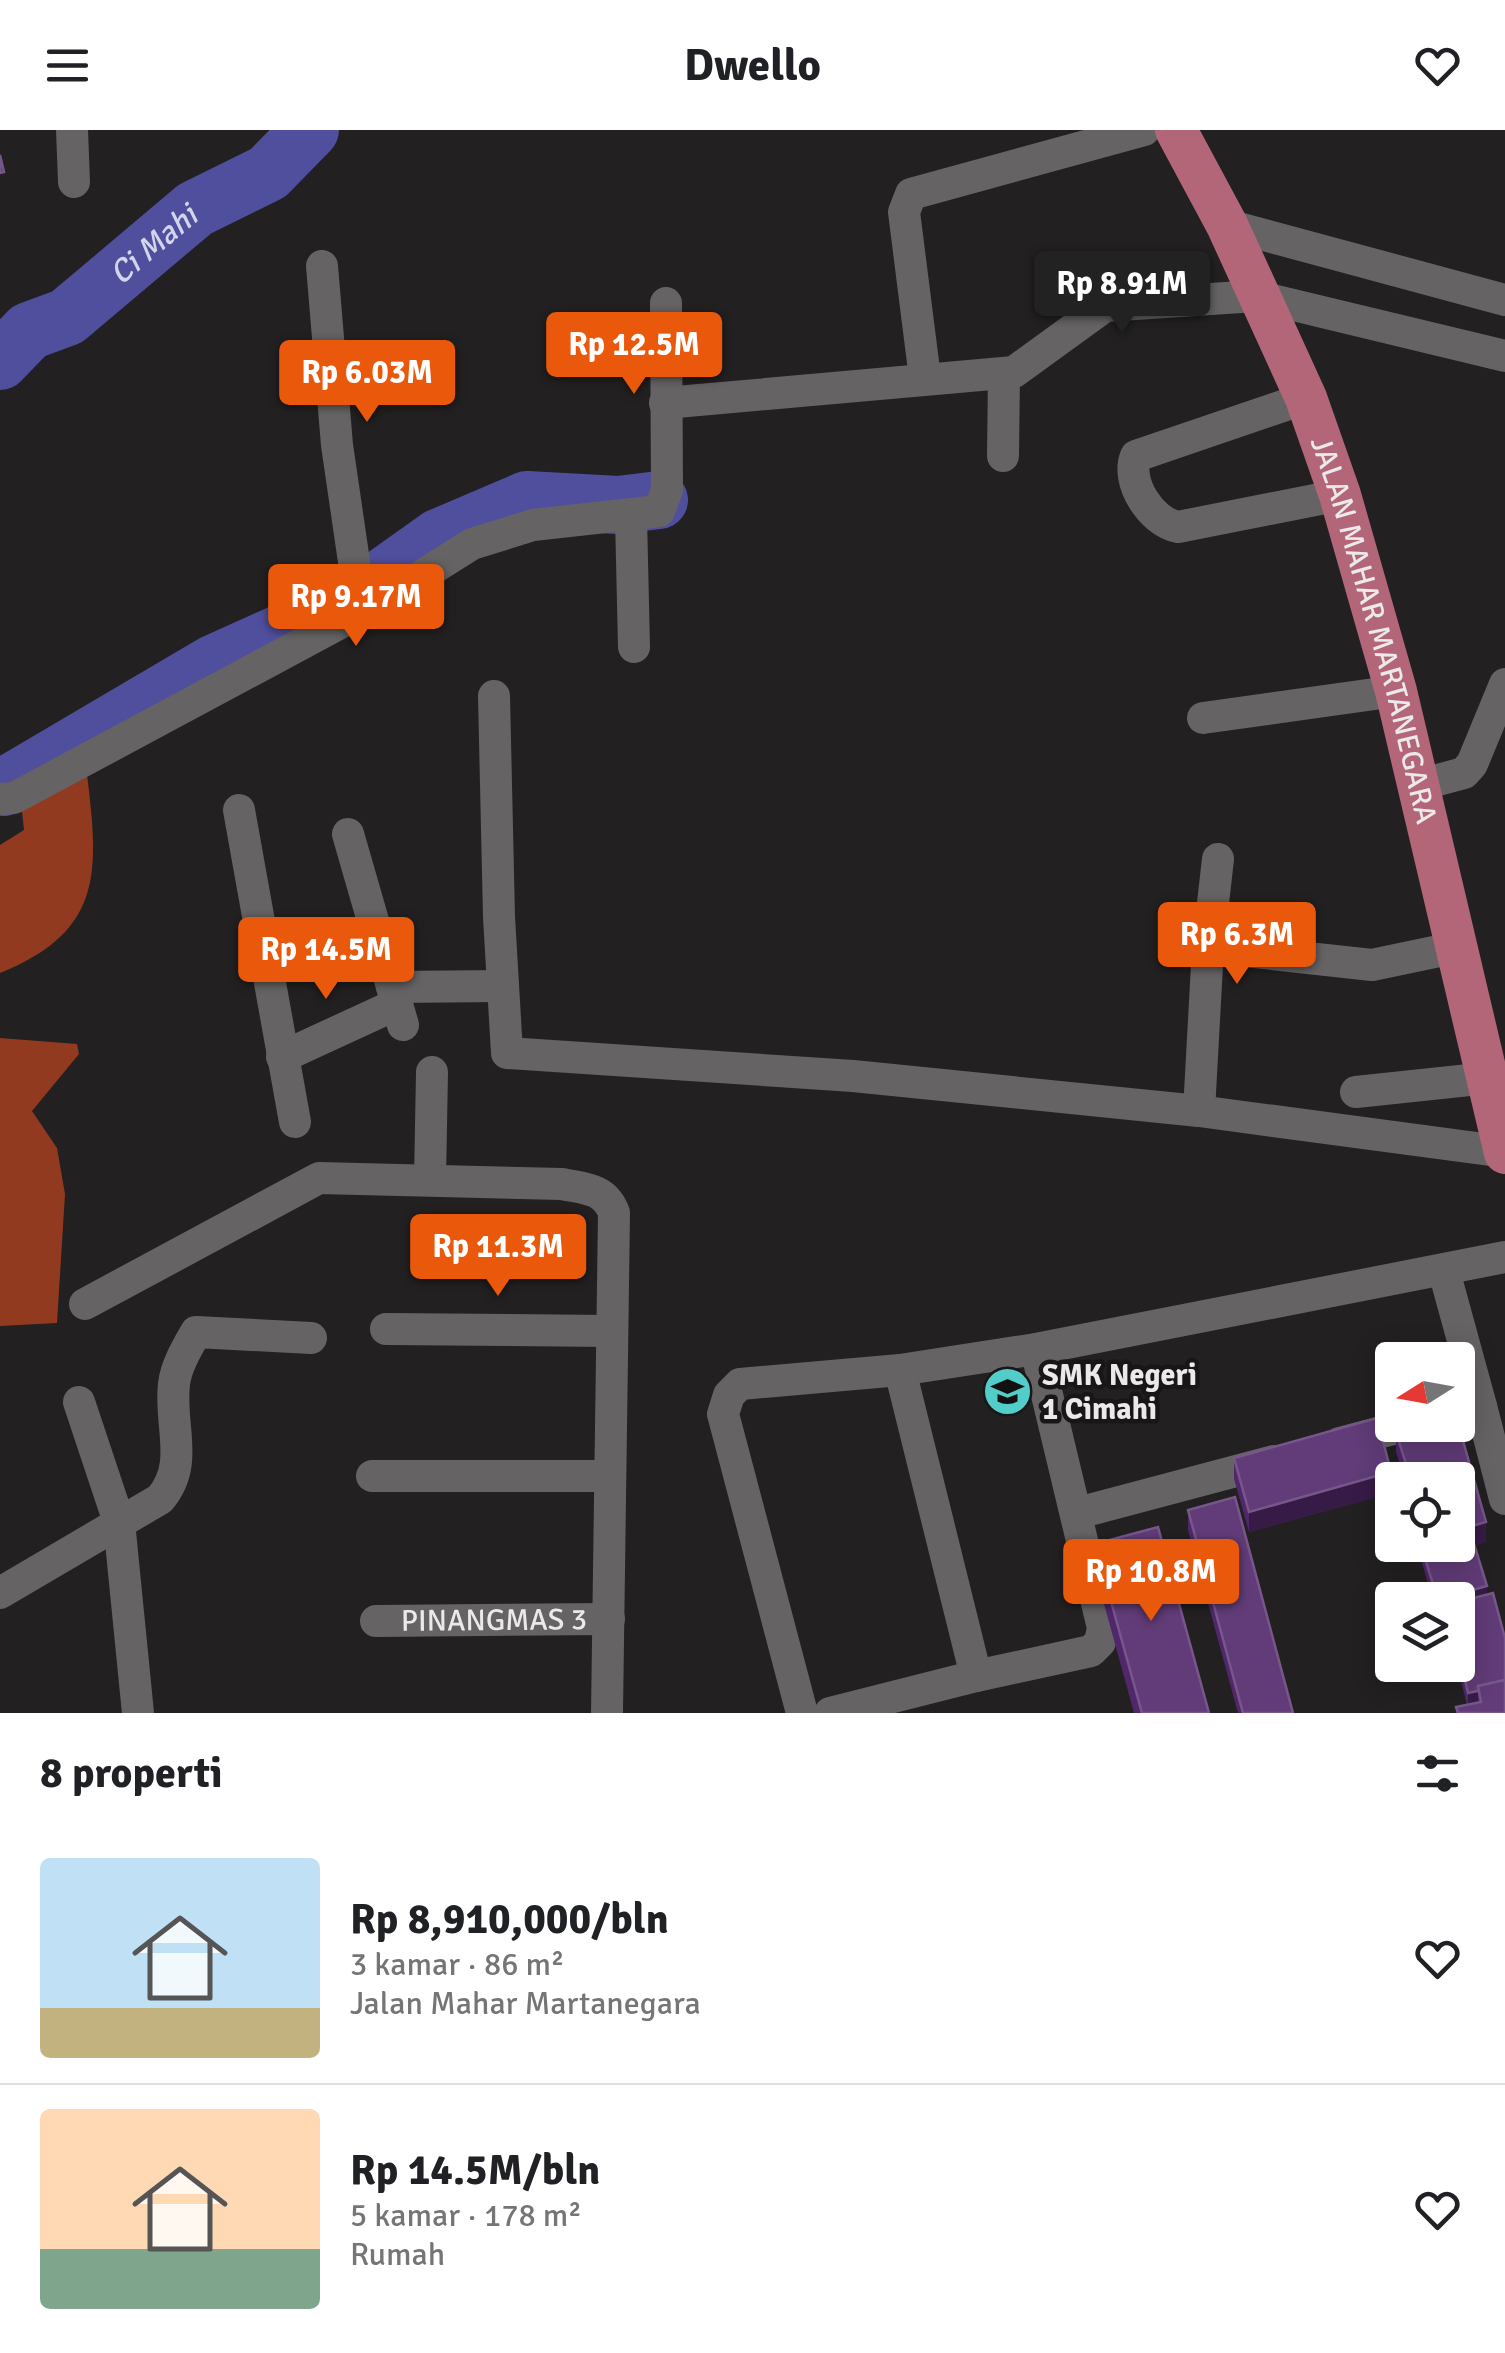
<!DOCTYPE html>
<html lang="id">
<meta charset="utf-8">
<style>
:root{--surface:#fff;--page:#f6f6f6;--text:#202124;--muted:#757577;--line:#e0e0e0;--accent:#ea580c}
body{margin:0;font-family:Signika,sans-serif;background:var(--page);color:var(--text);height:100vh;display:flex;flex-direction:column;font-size:38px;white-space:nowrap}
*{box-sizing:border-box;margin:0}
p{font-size:32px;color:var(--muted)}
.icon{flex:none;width:55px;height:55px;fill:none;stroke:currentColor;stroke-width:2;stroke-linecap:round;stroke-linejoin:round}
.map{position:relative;height:1583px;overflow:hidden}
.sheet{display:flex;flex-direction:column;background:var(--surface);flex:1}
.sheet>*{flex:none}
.needle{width:65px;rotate:259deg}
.buttons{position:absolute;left:1375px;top:1212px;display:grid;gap:20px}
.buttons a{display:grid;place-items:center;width:100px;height:100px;border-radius:10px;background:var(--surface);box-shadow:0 5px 25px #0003;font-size:50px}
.price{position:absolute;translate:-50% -85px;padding:0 22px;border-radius:10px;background:var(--accent);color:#fff;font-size:32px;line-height:65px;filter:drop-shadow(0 2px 5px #0008)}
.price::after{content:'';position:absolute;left:50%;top:60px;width:30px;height:22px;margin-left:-15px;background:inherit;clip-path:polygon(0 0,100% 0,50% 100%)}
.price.selected{background:#222;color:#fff}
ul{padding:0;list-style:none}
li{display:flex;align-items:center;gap:30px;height:250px;padding:0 40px}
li+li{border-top:2px solid var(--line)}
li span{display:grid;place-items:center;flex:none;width:280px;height:200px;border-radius:10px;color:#555}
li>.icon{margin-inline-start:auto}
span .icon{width:120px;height:120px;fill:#fffc;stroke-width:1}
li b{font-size:42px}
h2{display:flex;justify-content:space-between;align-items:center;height:120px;padding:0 40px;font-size:42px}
header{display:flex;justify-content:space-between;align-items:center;height:130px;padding:0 40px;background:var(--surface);font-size:45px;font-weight:700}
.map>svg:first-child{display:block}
.forest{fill:#913a1f}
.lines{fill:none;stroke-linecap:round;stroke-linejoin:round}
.river{stroke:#4f4f9e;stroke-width:58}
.minor{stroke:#666365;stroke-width:32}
.major{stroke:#b36678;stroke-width:42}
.wall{fill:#51276b}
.shaded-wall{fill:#371b47}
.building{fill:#613c78;stroke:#77578a;stroke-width:2.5}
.labels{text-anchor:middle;stroke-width:9;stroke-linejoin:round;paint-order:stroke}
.street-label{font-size:30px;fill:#ebe9ea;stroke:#191618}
.poi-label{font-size:30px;font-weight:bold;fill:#ebe9ea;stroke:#191618;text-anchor:start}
.water-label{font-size:32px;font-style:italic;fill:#d3d5ec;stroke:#191618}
</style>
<header><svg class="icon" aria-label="menu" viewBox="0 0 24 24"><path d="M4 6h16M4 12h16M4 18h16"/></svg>Dwello<svg class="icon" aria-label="heart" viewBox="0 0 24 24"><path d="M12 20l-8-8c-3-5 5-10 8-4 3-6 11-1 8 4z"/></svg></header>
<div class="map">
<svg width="1505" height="1583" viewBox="0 0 1505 1583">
<rect width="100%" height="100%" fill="#222021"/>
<!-- forest -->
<g class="forest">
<path d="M86,636C98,736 108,800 0,843V715L24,700L21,672Z"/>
<polygon points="0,908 77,914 79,924 32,981 57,1018 65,1064 57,1193 0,1196"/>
</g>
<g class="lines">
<!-- river -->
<g class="river">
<path id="s1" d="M0,231L29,201L67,187L195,79L268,43L310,0"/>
<polyline points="4,657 213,534 344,475 438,408 527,370 618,375 659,370"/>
</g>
<!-- minor -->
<g class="minor">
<polyline points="72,0 74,52"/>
<polyline points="1227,95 1505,170"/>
<polyline points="322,136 337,315 358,459 365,478"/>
<polyline points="925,248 904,82 911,64 1144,0"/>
<path d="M1306,268L1136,326C1125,351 1151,392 1178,397L1340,365"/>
<polyline points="665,273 1014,242 1105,176 1256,166 1505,226"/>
<polyline points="1003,326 1004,243"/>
<polyline points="631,387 634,517"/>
<polyline points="494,566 499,787 507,923 853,946 1199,981 1505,1022"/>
<polyline points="1203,588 1396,561"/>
<polyline points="1419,655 1464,643 1472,634 1505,554"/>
<polyline points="0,669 14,668 383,470 472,414 533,395 659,381 667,360 666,173"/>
<polyline points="239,680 295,992"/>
<polyline points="348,704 403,895"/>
<polyline points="1208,817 1372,835 1458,817"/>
<polyline points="392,857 503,856"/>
<polyline points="282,927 397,874"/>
<polyline points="1356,962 1488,948"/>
<polyline points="1199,981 1208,817 1218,729"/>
<polyline points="430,1050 432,942"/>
<polyline points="1444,1141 1481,1276"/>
<path d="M85,1174L319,1048L562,1054C585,1059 605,1058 614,1083L607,1583"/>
<polyline points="386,1199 610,1201"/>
<polyline points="79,1272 119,1392 138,1583"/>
<polyline points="1458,1282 1481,1276 1505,1369"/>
<polyline points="1340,1313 1408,1295"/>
<polyline points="372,1346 608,1346"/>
<polyline points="1078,1383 1274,1331"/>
<path d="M0,1463L160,1369C190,1334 169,1296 174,1254C176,1236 187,1218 196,1202L311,1208"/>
<path id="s2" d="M376,1491L609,1489"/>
<polyline points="976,1546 1091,1521 1100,1512 1103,1498 1036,1219"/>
<polyline points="802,1583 723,1284 729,1265 740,1254 900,1240 1036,1219 1505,1127"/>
<polyline points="830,1583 976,1546 900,1240"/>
</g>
<!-- major -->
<path class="major" id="s3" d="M1176,0L1227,95L1306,268L1340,365L1396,561L1505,1023"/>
</g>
<!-- wall -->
<g class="wall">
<polygon points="1458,1293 1486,1392 1486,1412 1475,1415 1487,1456 1487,1464 1493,1463 1505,1508 1505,1583 1456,1583 1456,1577 1467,1575 1457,1535 1458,1470 1433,1470 1422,1433 1422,1419 1424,1419 1423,1415 1458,1415 1458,1350 1405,1350 1396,1322 1396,1302 1419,1295 1458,1295"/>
<polygon points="1234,1328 1391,1363 1249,1402 1234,1349"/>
<polygon points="1188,1380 1293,1583 1238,1583 1188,1400"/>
<polygon points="1095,1414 1209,1583 1134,1583 1095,1441"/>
</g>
<!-- shaded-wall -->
<g class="shaded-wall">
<polygon points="1391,1342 1391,1363 1249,1402 1249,1382"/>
<polygon points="1486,1392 1486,1412 1427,1429 1427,1415 1458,1415 1458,1400"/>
<polygon points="1487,1456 1487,1470 1458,1479 1458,1470 1442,1470"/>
<polygon points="1478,1561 1478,1575 1468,1577 1468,1563"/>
</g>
<!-- building -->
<g class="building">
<polygon points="0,25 4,42 0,43"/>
<polygon points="1377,1288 1391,1342 1249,1382 1234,1328"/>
<polygon points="1458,1293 1486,1392 1458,1400 1458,1350 1411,1350 1396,1302 1419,1295 1458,1295"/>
<polygon points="1235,1367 1293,1583 1243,1583 1188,1380"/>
<polygon points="1158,1397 1209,1583 1142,1583 1095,1414"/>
<polygon points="1471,1404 1487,1456 1438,1470 1422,1419 1436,1415 1458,1415 1458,1409"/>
<polygon points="1493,1463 1505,1508 1505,1550 1478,1556 1478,1561 1468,1563 1458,1521 1458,1472"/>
<polygon points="1505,1550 1505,1583 1458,1583 1456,1577 1481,1572 1478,1556"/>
</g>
<!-- icons -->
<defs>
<symbol id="school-disc" viewBox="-11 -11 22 22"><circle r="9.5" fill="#53cdca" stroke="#191618"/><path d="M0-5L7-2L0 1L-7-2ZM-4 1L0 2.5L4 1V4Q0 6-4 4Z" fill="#111"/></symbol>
</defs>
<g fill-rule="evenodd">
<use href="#school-disc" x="980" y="1234" width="55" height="55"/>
</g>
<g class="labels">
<!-- street labels -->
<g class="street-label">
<text dy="10" stroke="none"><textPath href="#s3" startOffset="540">JALAN MAHAR MARTANEGARA</textPath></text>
<text dy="10" stroke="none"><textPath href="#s2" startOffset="118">PINANGMAS 3</textPath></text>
</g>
<!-- poi labels -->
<g class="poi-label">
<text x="1042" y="1255">SMK Negeri<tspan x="1042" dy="34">1 Cimahi</tspan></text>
</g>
<!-- water labels -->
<g class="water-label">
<text dy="11" stroke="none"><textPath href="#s1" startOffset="195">Ci Mahi</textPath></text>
</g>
</g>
</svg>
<div class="buttons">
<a><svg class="needle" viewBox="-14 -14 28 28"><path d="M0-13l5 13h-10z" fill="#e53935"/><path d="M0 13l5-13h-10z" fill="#757577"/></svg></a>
<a><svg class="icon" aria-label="locate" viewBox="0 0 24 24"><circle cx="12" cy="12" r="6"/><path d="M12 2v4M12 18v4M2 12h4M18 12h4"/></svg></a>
<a><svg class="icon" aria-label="layers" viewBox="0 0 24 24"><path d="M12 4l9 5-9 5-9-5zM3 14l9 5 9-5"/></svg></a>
</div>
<b class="price selected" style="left:1122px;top:206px">Rp 8.91M</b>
<b class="price" style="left:634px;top:267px">Rp 12.5M</b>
<b class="price" style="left:367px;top:295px">Rp 6.03M</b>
<b class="price" style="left:356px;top:519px">Rp 9.17M</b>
<b class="price" style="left:1237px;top:857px">Rp 6.3M</b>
<b class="price" style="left:326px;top:872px">Rp 14.5M</b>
<b class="price" style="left:498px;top:1169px">Rp 11.3M</b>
<b class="price" style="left:1151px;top:1494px">Rp 10.8M</b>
</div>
<section class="sheet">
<h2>8 properti<svg class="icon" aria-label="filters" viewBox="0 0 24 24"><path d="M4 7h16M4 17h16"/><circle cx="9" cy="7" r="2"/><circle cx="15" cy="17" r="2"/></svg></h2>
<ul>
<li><span style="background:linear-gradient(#bfe0f5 75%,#c2b280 0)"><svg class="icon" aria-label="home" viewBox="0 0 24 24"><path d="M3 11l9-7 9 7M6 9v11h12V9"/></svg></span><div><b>Rp 8,910,000/bln</b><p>3 kamar · 86 m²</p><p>Jalan Mahar Martanegara</p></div><svg class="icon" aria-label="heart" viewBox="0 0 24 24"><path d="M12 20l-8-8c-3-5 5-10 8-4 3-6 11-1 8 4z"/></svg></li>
<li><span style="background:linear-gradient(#ffd9b3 70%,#7fa58c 0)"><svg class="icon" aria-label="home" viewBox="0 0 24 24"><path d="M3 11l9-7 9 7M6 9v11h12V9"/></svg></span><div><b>Rp 14.5M/bln</b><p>5 kamar · 178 m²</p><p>Rumah</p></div><svg class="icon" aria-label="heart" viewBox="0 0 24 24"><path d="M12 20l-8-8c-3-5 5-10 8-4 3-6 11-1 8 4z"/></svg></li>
</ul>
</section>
